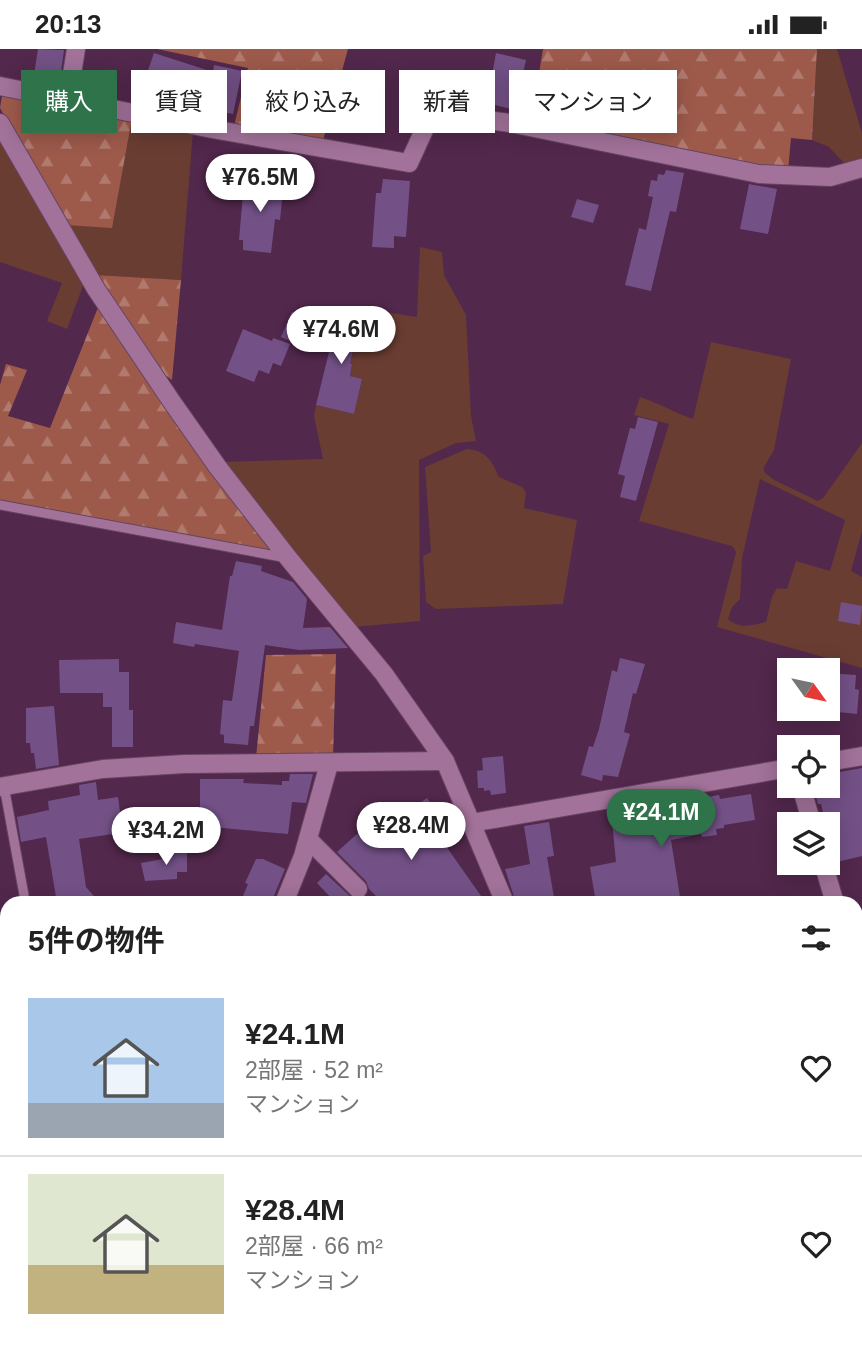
<!DOCTYPE html>
<html lang="ja">
<meta charset="utf-8">
<style>
:root{--surface:#fff;--page:#f2f2f2;--text:#222;--muted:#767676;--line:#e0e0e0;--accent:#2f734b}
body{margin:0;font-family:Helvetica,"Noto Sans JP",sans-serif;background:var(--page);color:var(--text);height:100vh;display:flex;flex-direction:column;font-size:26px;white-space:nowrap}
*{box-sizing:border-box;margin:0}
p{font-size:23px;color:var(--muted)}
.icon{flex:none;width:38px;height:38px;fill:none;stroke:currentColor;stroke-width:2;stroke-linecap:round;stroke-linejoin:round}
.map{position:relative;flex:1;overflow:hidden}
.panel{position:absolute;left:0px;top:847px;width:863px;height:450px;display:flex;flex-direction:column;background:var(--surface);border-radius:21px 21px 0 0;box-shadow:0 4px 18px #0003}
.panel>*{flex:none}
.top-card{position:absolute;left:21px;top:21px;width:821px;height:63px;display:flex;gap:14px}
.needle{width:46px;rotate:123deg}
.buttons{position:absolute;left:777px;top:609px;display:grid;gap:14px}
.buttons a{display:grid;place-items:center;width:63px;height:63px;border-radius:0px;background:var(--surface);box-shadow:0 4px 18px #0003;font-size:35px}
.price{position:absolute;translate:-50% -60px;padding:0 16px;border-radius:24px;background:#fff;color:#222;font-size:23px;line-height:46px;filter:drop-shadow(0 2px 4px #0008)}
.price::after{content:'';position:absolute;left:50%;top:42px;width:21px;height:16px;margin-left:-10px;background:inherit;clip-path:polygon(0 0,100% 0,50% 100%)}
.price.current{background:var(--accent);color:#fff}
ul{padding:0;list-style:none}
li{display:flex;align-items:center;gap:21px;height:175px;padding:0 28px}
li+li{border-top:2px solid var(--line)}
li span{display:grid;place-items:center;flex:none;width:196px;height:140px;border-radius:0px;color:#555}
li>.icon{margin-inline-start:auto}
span .icon{width:84px;height:84px;fill:#fffc;stroke-width:1}
li b{font-size:30px}
h2{display:flex;justify-content:space-between;align-items:center;height:84px;padding:0 28px;font-size:30px}
.pill{padding:0 24px;border-radius:0px;background:var(--surface);box-shadow:0 4px 18px #0003;font-size:24px;line-height:63px}
.pill.current{background:var(--accent);color:#fff}
.status{display:flex;justify-content:space-between;align-items:center;height:49px;padding:0 35px;background:var(--surface);direction:ltr}
.status svg{height:19px;fill:currentColor}
.map>svg:first-child{display:block}
.grass{fill:#6a3d33;fill-rule:evenodd}
.forest{fill:url(#forest-firs)}
.building{fill:#735187}
.lines{fill:none;stroke-linecap:round;stroke-linejoin:round}
.lane-casing{stroke:#664461;stroke-width:11}
.street-casing{stroke:#664461;stroke-width:20}
.lane{stroke:#a2729a;stroke-width:9}
.street{stroke:#a2729a;stroke-width:18}
</style>
<div class="status"><b>20:13</b><svg viewBox="0 0 49 12"><path d="M0 12V9h3v3zM5 12V6h3v6zM10 12V3h3v9zM15 12V0h3v12zM26 1h20v11H26zM47 4h2v5h-2z"/></svg></div>
<div class="map">
<svg width="862" height="1296" viewBox="0 0 862 1296">
<defs>
<pattern id="forest-firs" width="22" height="20" patternUnits="userSpaceOnUse" patternTransform="scale(1.75)"><rect width="22" height="20" fill="#9d5a4b"/><path d="M5 1l3.5 6h-7zM16 11l3.5 6h-7z" fill="#b17a6f"/></pattern>
</defs>
<rect width="100%" height="100%" fill="#52284c"/>
<!-- grass -->
<g class="grass">
<polygon points="817,0 837,0 862,84 862,113 847,117 829,98 812,91"/>
<polygon points="132,69 193,82 181,231 96,226 67,177"/>
<polygon points="0,87 84,234 67,280 47,272 62,234 0,213"/>
<polygon points="420,198 442,203 444,226 466,266 471,367 476,392 456,394 419,411 420,572 354,578 224,413 323,410 314,367 316,356 354,365 362,331 350,327 352,316 350,315 362,263 366,260 417,268"/>
<path d="M711,293L791,310L774,401L764,418V423L774,431L818,452L823,449L862,394V482L851,522L862,528V619L717,578L736,503L732,497L639,472L669,375L634,366L640,348C659,354 675,364 693,370ZM760,430L845,471L830,522L796,512L787,540L777,539L772,548L766,573C751,576 741,581 728,570L732,558L740,550L742,509Z"/>
<path d="M467,400C487,402 491,411 499,428L522,438L526,443L524,459L577,471L563,555L436,560L426,553L423,507L431,503L425,418Z"/>
</g>
<!-- forest -->
<g class="forest">
<polygon points="157,0 348,0 322,95 234,77 248,19"/>
<polygon points="543,0 817,0 812,91 791,89 788,122 531,73"/>
<polygon points="6,43 132,69 112,179 67,176 0,59 2,47"/>
<polygon points="96,226 181,231 172,331 160,323"/>
<polygon points="99,256 271,499 270,501 0,451 0,336 6,315 27,321 8,367 50,379"/>
<polygon points="336,605 333,709 256,709 266,606"/>
</g>
<!-- building -->
<g class="building">
<polygon points="38,0 64,1 59,37 33,32"/>
<polygon points="154,4 213,23 214,16 242,22 233,65 205,60 209,41 181,32 176,49 149,40 152,32 145,30"/>
<polygon points="496,4 526,11 515,61 487,54"/>
<polygon points="666,121 684,124 676,163 670,162 651,242 625,236 639,179 646,181 653,148 648,147 651,131 657,132 658,125 664,126"/>
<polygon points="248,130 284,133 280,171 275,170 271,204 243,201 243,191 239,191 243,145 247,145"/>
<polygon points="383,130 410,132 406,188 394,187 394,199 372,198 376,144 381,144"/>
<polygon points="749,135 777,140 768,185 740,180"/>
<polygon points="577,150 599,156 593,174 571,168"/>
<polygon points="340,258 362,263 350,315 352,315 350,327 362,330 354,365 316,356"/>
<polygon points="292,263 308,270 297,295 281,288"/>
<polygon points="243,280 272,292 273,289 290,295 281,317 273,314 269,325 259,321 254,333 226,322"/>
<polygon points="638,368 658,373 636,452 620,448 625,427 618,425 630,379 635,380"/>
<polygon points="236,512 262,517 261,522 293,533 307,550 303,579 330,578 348,599 299,601 265,596 254,677 250,677 248,696 224,694 224,686 220,685 223,651 232,652 239,602 195,595 194,598 173,594 176,573 222,581 230,527 232,527"/>
<polygon points="841,553 862,557 860,576 838,572"/>
<polygon points="620,609 645,615 636,645 633,644 624,683 630,685 618,728 603,726 602,732 581,726 589,697 593,698 599,680 612,621 617,623"/>
<polygon points="119,610 119,623 129,623 129,661 133,661 133,698 112,698 112,658 103,658 103,644 60,644 59,611"/>
<polygon points="828,624 856,626 855,640 859,641 857,665 828,662"/>
<polygon points="54,657 59,716 36,720 34,704 31,704 30,694 26,694 26,659"/>
<polygon points="503,707 506,744 491,746 490,741 484,742 484,739 478,739 477,722 483,721 482,709"/>
<polygon points="862,719 862,807 837,813 836,809 833,810 831,806 828,775 826,775 821,755 818,755 813,737 828,737 828,725"/>
<polygon points="290,725 313,725 306,754 292,753 288,785 200,777 200,730 244,730 243,734 282,736 282,732 289,732"/>
<polygon points="96,733 98,751 118,748 122,777 112,778 113,785 79,790 86,838 100,854 57,854 46,788 21,793 17,768 49,761 48,752 80,746 79,736"/>
<polygon points="751,745 755,771 724,776 724,779 716,780 717,786 702,788 701,785 671,791 680,848 672,850 673,854 596,854 590,818 616,813 612,772 675,764 673,751 690,748 691,751 719,746 720,750"/>
<polygon points="427,749 446,776 436,783 486,854 383,854 369,840 366,832 337,803 357,785 365,793"/>
<polygon points="549,773 554,807 547,808 555,854 516,854 505,820 530,815 524,777"/>
<polygon points="187,801 187,823 177,823 177,830 145,832 141,814 168,809 167,802"/>
<polygon points="256,810 263,810 285,820 271,854 240,854 248,835 245,834"/>
<polygon points="326,825 352,849 347,854 336,854 317,834"/>
</g>
<g class="lines">
<defs>
<g id="lane">
<polyline points="0,456 287,509"/>
<polyline points="4,737 24,846"/>
<polyline points="620,1296 621,1295"/>
</g>
<g id="street">
<polyline points="0,37 212,80 409,114 430,68 437,64 510,74 759,125 830,128 862,119"/>
<polyline points="68,50 76,0"/>
<polyline points="0,74 96,240 172,353 217,417 289,510 384,625 445,712 505,854"/>
<polyline points="828,713 862,707"/>
<polyline points="801,737 812,775"/>
<polyline points="0,738 103,720 184,715 445,712"/>
<polyline points="471,774 789,719"/>
<polyline points="308,790 358,840"/>
<polyline points="823,814 835,854"/>
<polyline points="284,854 303,807 329,715"/>
<polyline points="856,915 862,914"/>
<polyline points="856,928 862,951"/>
<polyline points="0,983 7,967"/>
<polyline points="0,1052 7,1056"/>
<polyline points="856,1138 862,1137"/>
<polyline points="0,1253 7,1257"/>
<polyline points="0,1283 7,1271"/>
<polyline points="52,1290 59,1296"/>
<polyline points="287,1290 293,1296"/>
<polyline points="531,1290 533,1296"/>
<polyline points="785,1290 789,1296"/>
<polyline points="241,1296 246,1290"/>
</g>
</defs>
<!-- lane casing -->
<use href="#lane" class="lane-casing"/>
<!-- street casing -->
<use href="#street" class="street-casing"/>
<!-- lane -->
<use href="#lane" class="lane"/>
<!-- street -->
<use href="#street" class="street"/>
</g>
</svg>
<div class="buttons">
<a><svg class="needle" viewBox="-14 -14 28 28"><path d="M0-13l5 13h-10z" fill="#e53935"/><path d="M0 13l5-13h-10z" fill="#767676"/></svg></a>
<a><svg class="icon" aria-label="locate" viewBox="0 0 24 24"><circle cx="12" cy="12" r="6"/><path d="M12 2v4M12 18v4M2 12h4M18 12h4"/></svg></a>
<a><svg class="icon" aria-label="layers" viewBox="0 0 24 24"><path d="M12 4l9 5-9 5-9-5zM3 14l9 5 9-5"/></svg></a>
</div>
<b class="price" style="left:260px;top:165px">¥76.5M</b>
<b class="price" style="left:341px;top:317px">¥74.6M</b>
<b class="price current" style="left:661px;top:800px">¥24.1M</b>
<b class="price" style="left:411px;top:813px">¥28.4M</b>
<b class="price" style="left:166px;top:818px">¥34.2M</b>
<div class="top-card">
<a class="pill current">購入</a>
<a class="pill">賃貸</a>
<a class="pill">絞り込み</a>
<a class="pill">新着</a>
<a class="pill">マンション</a>
</div>
<section class="panel">
<h2>5件の物件<svg class="icon" aria-label="filters" viewBox="0 0 24 24"><path d="M4 7h16M4 17h16"/><circle cx="9" cy="7" r="2"/><circle cx="15" cy="17" r="2"/></svg></h2>
<ul>
<li><span style="background:linear-gradient(#a9c7e8 75%,#9aa5b1 0)"><svg class="icon" aria-label="home" viewBox="0 0 24 24"><path d="M3 11l9-7 9 7M6 9v11h12V9"/></svg></span><div><b>¥24.1M</b><p>2部屋 · 52 m²</p><p>マンション</p></div><svg class="icon" aria-label="heart" viewBox="0 0 24 24"><path d="M12 20l-8-8c-3-5 5-10 8-4 3-6 11-1 8 4z"/></svg></li>
<li><span style="background:linear-gradient(#dfe7d0 65%,#c2b280 0)"><svg class="icon" aria-label="home" viewBox="0 0 24 24"><path d="M3 11l9-7 9 7M6 9v11h12V9"/></svg></span><div><b>¥28.4M</b><p>2部屋 · 66 m²</p><p>マンション</p></div><svg class="icon" aria-label="heart" viewBox="0 0 24 24"><path d="M12 20l-8-8c-3-5 5-10 8-4 3-6 11-1 8 4z"/></svg></li>
</ul>
</section>
</div>
